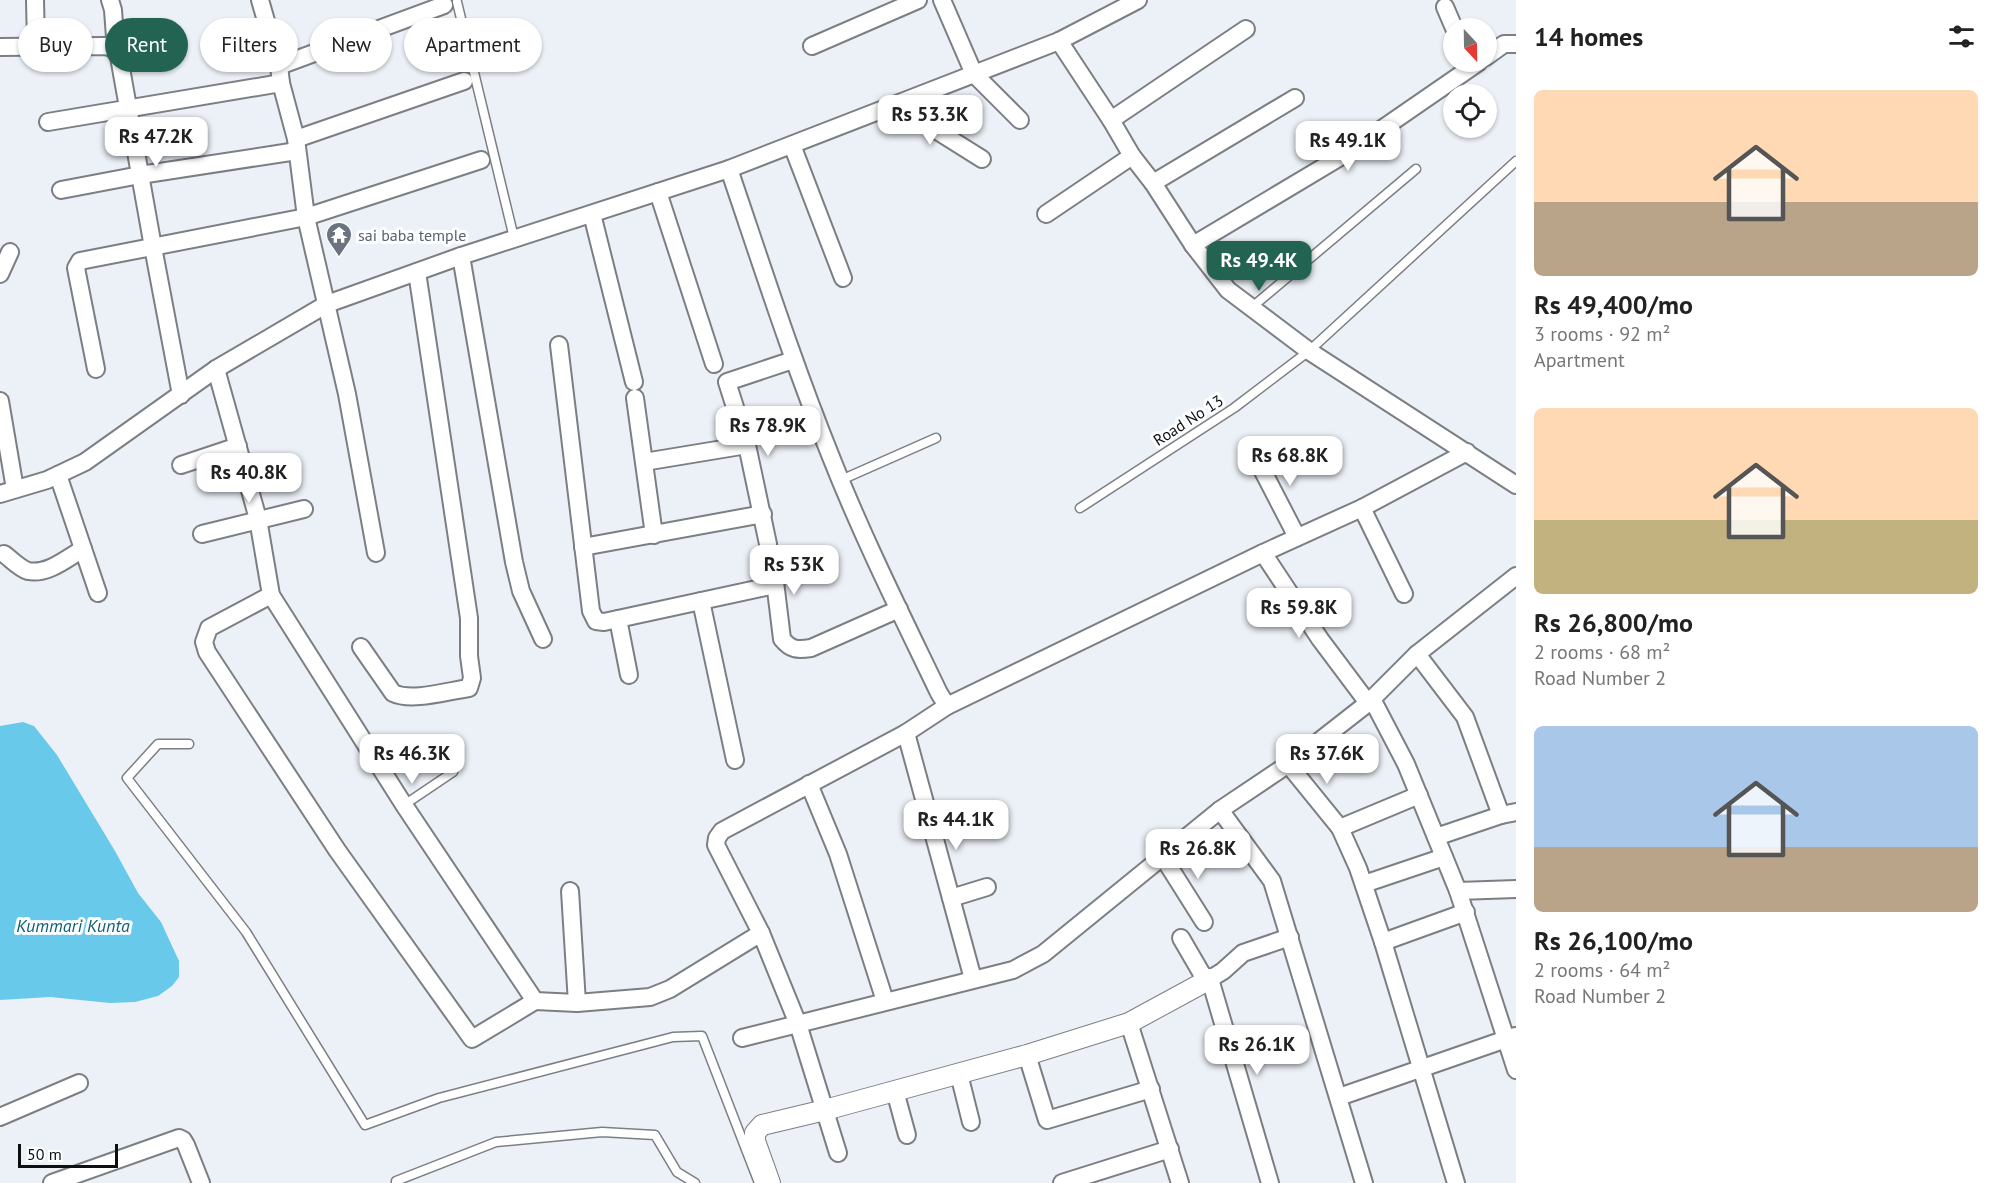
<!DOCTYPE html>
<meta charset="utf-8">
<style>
:root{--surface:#fff;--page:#f2f2f2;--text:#222;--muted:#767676;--accent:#226352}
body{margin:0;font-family:"PT Sans",sans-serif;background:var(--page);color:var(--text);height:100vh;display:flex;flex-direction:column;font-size:22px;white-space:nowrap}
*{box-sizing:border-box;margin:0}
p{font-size:20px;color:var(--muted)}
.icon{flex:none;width:33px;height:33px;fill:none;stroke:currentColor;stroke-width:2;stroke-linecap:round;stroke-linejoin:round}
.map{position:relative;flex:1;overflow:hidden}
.side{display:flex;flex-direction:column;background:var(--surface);width:480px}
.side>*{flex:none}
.hud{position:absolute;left:18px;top:18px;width:570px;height:54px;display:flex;gap:12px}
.needle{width:39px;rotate:158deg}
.fabs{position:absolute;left:1443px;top:18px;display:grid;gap:12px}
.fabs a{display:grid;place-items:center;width:54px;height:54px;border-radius:50%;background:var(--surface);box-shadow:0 2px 4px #0004;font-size:30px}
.scale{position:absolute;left:18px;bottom:15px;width:100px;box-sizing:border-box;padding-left:6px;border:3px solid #0d0f10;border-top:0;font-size:16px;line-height:21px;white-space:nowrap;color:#0d0f10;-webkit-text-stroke:4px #fdfeff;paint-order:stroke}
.price{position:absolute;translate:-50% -51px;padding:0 14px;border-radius:12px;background:#fff;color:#222;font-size:20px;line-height:39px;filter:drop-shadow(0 2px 3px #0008)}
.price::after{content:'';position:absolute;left:50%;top:36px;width:18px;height:14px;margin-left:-9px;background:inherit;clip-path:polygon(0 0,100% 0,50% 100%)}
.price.on{background:var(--accent);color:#fff}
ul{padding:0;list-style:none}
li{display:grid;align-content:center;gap:12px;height:318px;padding:0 18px}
li span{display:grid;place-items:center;height:186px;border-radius:9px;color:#555}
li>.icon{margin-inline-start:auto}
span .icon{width:108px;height:108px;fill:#fffc;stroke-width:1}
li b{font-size:26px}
h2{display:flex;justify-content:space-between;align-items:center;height:72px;padding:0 18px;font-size:26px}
.pill{padding:0 21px;border-radius:27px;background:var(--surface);box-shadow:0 2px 4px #0004;font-size:21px;line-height:54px}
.pill.on{background:var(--accent);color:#fff}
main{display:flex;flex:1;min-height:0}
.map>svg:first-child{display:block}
.water{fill:#69c9eb}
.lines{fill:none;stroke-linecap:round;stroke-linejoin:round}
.service-casing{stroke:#7b7f84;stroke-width:11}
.minor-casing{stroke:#7b7f84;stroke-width:20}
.tertiary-casing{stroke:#7b7f84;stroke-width:22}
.service{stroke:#fff;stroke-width:8}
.minor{stroke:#fff;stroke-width:16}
.tertiary{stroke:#fff;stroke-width:20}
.labels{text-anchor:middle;stroke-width:6;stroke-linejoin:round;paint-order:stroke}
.worship-label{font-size:16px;fill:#5b616d;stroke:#fdfeff;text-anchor:start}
.street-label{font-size:16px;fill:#0d0f10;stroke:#fdfeff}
.water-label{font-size:18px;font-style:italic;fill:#105f76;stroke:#fdfeff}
</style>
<main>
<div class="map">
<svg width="1516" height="1183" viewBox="0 0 1516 1183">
<rect width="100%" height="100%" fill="#ecf1f7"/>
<!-- water -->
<polygon class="water" points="23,722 34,726 57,755 115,851 138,893 161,922 179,961 179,977 172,986 158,996 135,1002 110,1003 50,997 0,1000 0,726"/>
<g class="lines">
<defs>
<g id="service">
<polyline points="457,2 514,238"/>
<polyline points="1251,308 1416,169"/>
<polyline points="841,480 936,438"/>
<polyline points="1080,508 1234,408 1309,351 1516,161"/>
<polyline points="189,744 158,744 127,778 246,932 365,1125 439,1098 673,1037 702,1036 759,1183"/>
<polyline points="404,805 453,772"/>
<polyline points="396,1183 396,1181 496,1142 602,1132 655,1135 677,1172 695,1183"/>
</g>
<g id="minor">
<polyline points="35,0 36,45"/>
<polyline points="110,0 113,10 116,51"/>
<polyline points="260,0 279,66 281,83 296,139 306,217 347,394 376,553"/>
<polyline points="942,0 974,74 1020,120"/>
<polyline points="1445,7 1454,28"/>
<polyline points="1059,41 1111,120 1132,156 1153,183 1193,245 1228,290 1309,351 1516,485"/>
<polyline points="812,46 918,0"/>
<path d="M0,47L104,46C113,47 115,50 119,57L153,247L181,395"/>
<polyline points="1486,57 1504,44 1516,44"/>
<polyline points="279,66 444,5"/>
<polyline points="896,105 982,159"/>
<polyline points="1111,120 1246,29"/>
<polyline points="48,122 281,83"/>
<polyline points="296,139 464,81"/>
<polyline points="792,145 843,278"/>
<path d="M729,169C762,266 793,363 831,457C863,538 902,616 939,693L947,706"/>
<polyline points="1153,183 1295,98"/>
<polyline points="61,190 140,175 297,151"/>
<polyline points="658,192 714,364"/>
<polyline points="592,214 634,382"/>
<polyline points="1046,214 1132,156"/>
<polyline points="1193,245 1347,153 1479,62"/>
<polyline points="461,256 514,562 521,591 543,639"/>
<polyline points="0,274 10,252"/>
<polyline points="559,345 591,611 596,621 604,622 775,585"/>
<polyline points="96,369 76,268 80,261 306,217 481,160"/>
<polyline points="216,369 258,519 271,595 404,805 535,1001 577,1003 650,997 670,989 761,933"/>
<polyline points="635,398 654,535"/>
<polyline points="0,401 15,489"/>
<polyline points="1253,452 1297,537"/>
<polyline points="644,462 747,445"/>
<polyline points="181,465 238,446"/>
<polyline points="58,475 98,593"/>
<polyline points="0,494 47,480 85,462 216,369 327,304 461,256 729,169 1059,41 1138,0"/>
<polyline points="1362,508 1404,594"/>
<polyline points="202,534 304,509"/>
<polyline points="768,544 747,445 727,382 793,360"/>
<polyline points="583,547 763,514"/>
<polyline points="1263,553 1320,639 1368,703"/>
<path d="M4,554C11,559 19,568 28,571C48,575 67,558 83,549"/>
<path d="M772,557L782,639C791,650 797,650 811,648L899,609"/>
<polyline points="271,595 209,628 204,642 207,652 337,850 472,1039 535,1001"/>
<polyline points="701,601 735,760"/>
<polyline points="618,619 629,675"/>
<path d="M361,647L393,693C412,702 447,691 469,688L472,678L469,656V618L417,272"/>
<polyline points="1417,654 1465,717 1501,815"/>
<polyline points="1372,699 1406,764 1458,891 1516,1070"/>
<polyline points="906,733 973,979"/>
<polyline points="1288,764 1340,828"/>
<polyline points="809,784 838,854 885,1001"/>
<polyline points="1419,795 1340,828 1358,868 1383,942 1456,1183"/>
<polyline points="1220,810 1272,881 1364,1183"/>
<polyline points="1436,837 1501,815 1516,812"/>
<polyline points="1163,857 1204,922"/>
<polyline points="1364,884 1444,857"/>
<polyline points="570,891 577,1003"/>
<polyline points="1458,891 1516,889"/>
<polyline points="951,898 987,887"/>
<polyline points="1181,938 1206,981"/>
<polyline points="1383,942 1466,912"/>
<polyline points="1129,1023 1180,1183"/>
<polyline points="742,1038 1013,970 1043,954 1220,810 1299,757 1368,703 1417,654 1516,576"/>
<polyline points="1027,1055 1047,1120 1151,1089"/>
<polyline points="959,1074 971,1122"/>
<polyline points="895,1091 907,1135"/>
<polyline points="1339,1097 1515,1036"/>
<polyline points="0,1117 79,1083"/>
<polyline points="838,1153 798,1024 761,933 716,845 717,838 722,831 906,733 947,706 1263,553 1362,508 1467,452"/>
<polyline points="52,1183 179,1138 183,1140 186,1145 201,1183"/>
<polyline points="1062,1183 1170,1149"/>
<polyline points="1270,1183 1210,979 1223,971 1243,953 1290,937"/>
</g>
<polyline id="tertiary" points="770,1183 755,1141 755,1133 762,1125 825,1110 1027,1055 1129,1023 1210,979"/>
</defs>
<!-- service casing -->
<use href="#service" class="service-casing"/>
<!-- minor casing -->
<use href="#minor" class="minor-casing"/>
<!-- tertiary casing -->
<use href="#tertiary" class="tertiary-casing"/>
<!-- service -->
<use href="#service" class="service"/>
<!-- minor -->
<use href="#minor" class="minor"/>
<!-- tertiary -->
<use href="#tertiary" class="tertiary"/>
</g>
<!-- icons -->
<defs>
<symbol id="temple-pin" viewBox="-11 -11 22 30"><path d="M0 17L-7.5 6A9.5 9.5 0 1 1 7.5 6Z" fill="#6b7280" stroke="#fdfeff"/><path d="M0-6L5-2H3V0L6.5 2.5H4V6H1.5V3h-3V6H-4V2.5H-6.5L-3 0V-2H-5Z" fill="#fff"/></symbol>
</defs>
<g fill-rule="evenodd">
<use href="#temple-pin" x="324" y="220" width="30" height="40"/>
</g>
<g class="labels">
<!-- worship labels -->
<g class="worship-label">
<text x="358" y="241">sai baba temple</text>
</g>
<!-- street labels -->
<g class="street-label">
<text transform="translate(1188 420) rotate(-33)" y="6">Road No 13</text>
</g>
<!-- water labels -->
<g class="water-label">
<text x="73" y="932">Kummari Kunta</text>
</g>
</g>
</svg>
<div class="fabs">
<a><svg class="needle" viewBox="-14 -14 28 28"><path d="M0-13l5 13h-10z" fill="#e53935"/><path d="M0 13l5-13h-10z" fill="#767676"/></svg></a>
<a><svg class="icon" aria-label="locate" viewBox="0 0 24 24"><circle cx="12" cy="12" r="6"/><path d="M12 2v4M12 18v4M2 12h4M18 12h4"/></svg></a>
</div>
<div class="scale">50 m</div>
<b class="price" style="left:930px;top:146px">Rs 53.3K</b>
<b class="price" style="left:156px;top:168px">Rs 47.2K</b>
<b class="price" style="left:1348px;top:172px">Rs 49.1K</b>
<b class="price on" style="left:1259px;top:292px">Rs 49.4K</b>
<b class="price" style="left:768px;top:457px">Rs 78.9K</b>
<b class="price" style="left:1290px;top:487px">Rs 68.8K</b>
<b class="price" style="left:249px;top:504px">Rs 40.8K</b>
<b class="price" style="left:794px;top:596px">Rs 53K</b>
<b class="price" style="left:1299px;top:639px">Rs 59.8K</b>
<b class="price" style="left:412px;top:785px">Rs 46.3K</b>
<b class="price" style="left:1327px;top:785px">Rs 37.6K</b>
<b class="price" style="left:956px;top:851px">Rs 44.1K</b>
<b class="price" style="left:1198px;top:880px">Rs 26.8K</b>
<b class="price" style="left:1257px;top:1076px">Rs 26.1K</b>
<div class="hud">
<a class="pill">Buy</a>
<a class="pill on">Rent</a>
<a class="pill">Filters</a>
<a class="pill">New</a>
<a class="pill">Apartment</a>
</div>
</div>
<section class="side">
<h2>14 homes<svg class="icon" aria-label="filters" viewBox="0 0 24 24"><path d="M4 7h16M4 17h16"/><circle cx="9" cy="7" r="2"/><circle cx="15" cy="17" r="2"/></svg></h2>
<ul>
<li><span style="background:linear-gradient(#ffd9b3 60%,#b9a48a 0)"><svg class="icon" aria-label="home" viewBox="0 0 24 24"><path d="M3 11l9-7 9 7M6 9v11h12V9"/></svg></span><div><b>Rs 49,400/mo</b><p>3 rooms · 92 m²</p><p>Apartment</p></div></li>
<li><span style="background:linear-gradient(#ffd9b3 60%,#c2b280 0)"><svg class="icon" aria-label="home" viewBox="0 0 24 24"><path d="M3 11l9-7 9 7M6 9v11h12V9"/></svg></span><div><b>Rs 26,800/mo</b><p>2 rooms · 68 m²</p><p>Road Number 2</p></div></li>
<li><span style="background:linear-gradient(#a9c7e8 65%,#b9a48a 0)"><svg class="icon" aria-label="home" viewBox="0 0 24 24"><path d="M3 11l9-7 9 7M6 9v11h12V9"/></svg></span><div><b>Rs 26,100/mo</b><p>2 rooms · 64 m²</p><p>Road Number 2</p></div></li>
</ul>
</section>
</main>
